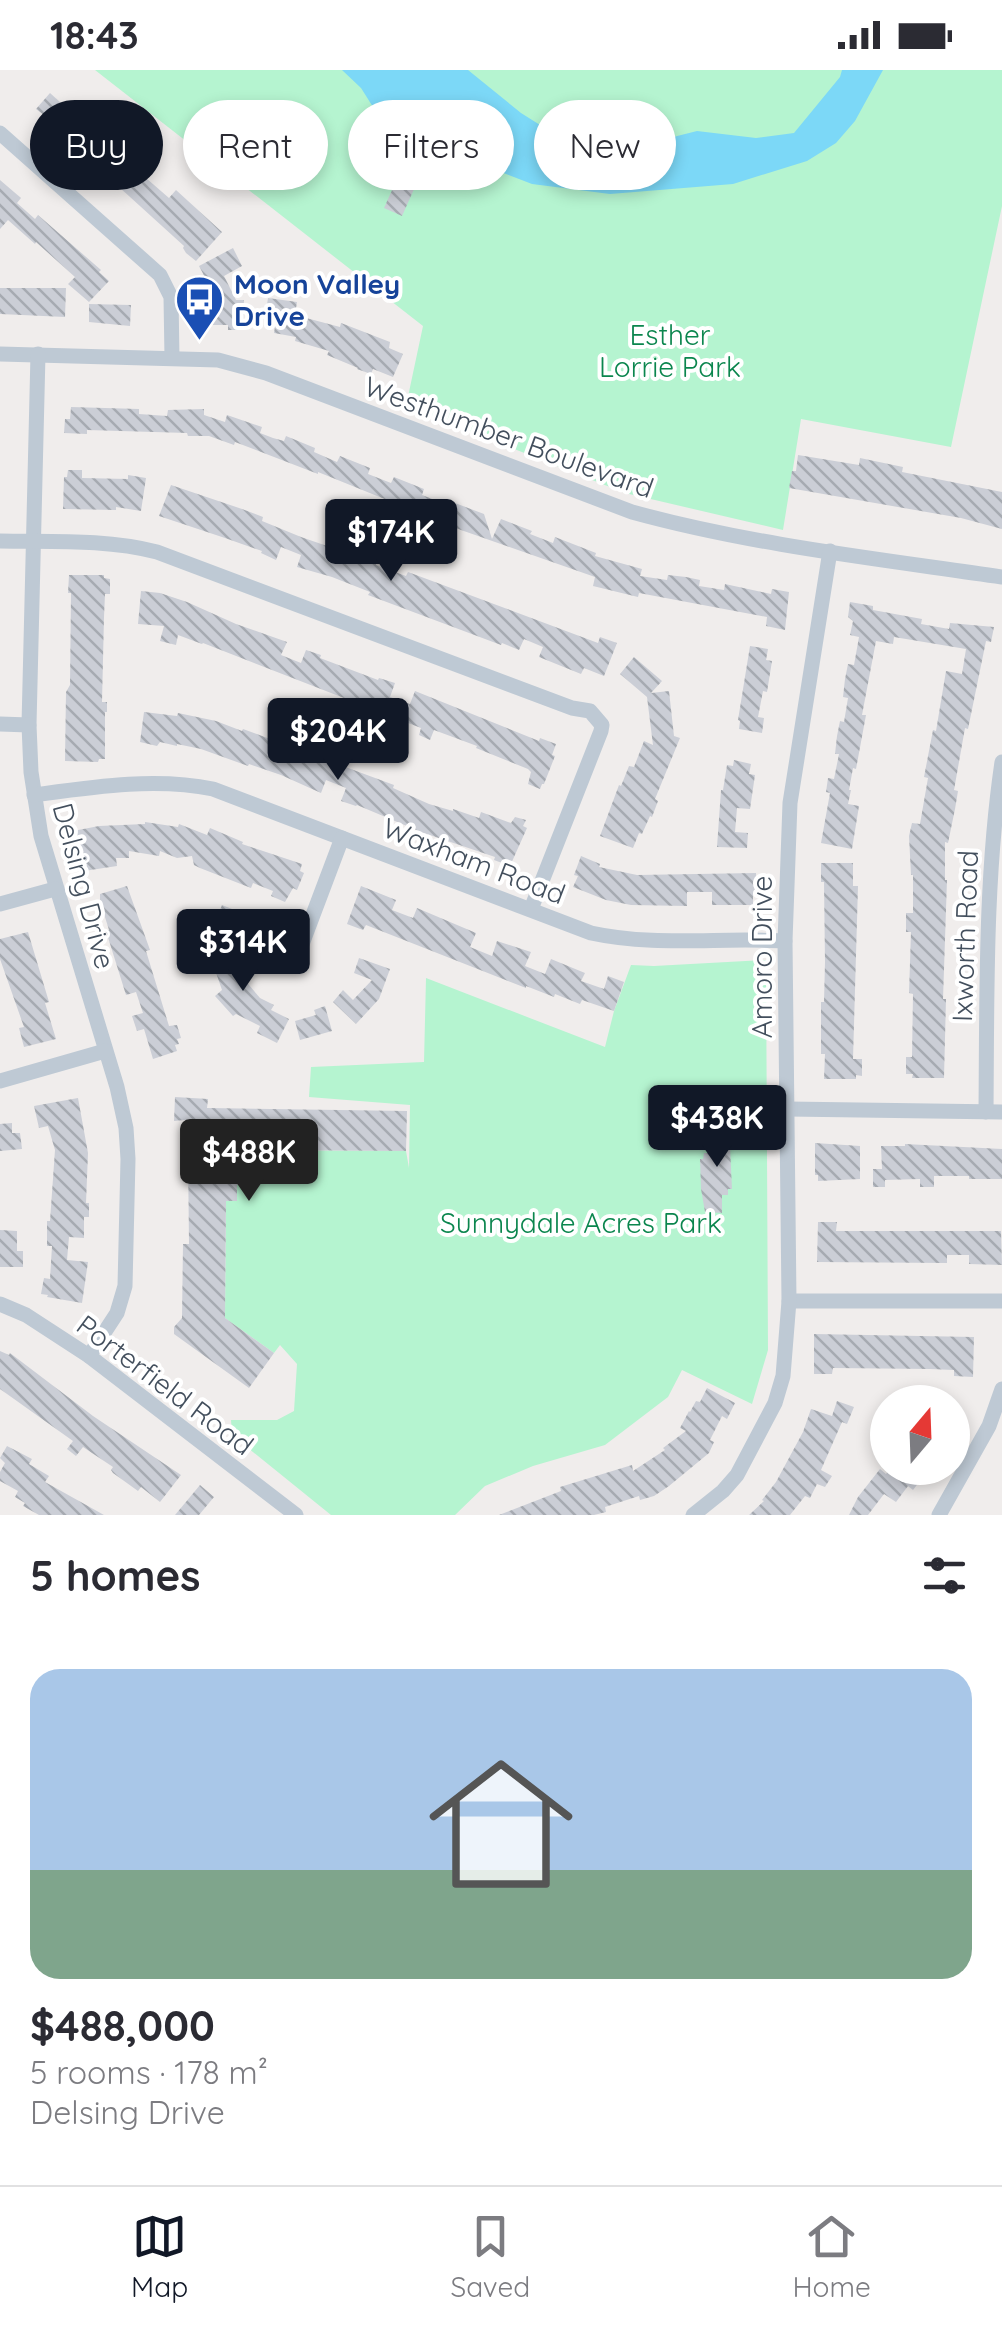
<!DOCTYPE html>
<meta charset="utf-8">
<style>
:root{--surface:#fff;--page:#f2f2f3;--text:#2b2b33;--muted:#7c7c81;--line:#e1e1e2;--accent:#111827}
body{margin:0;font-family:Quicksand,sans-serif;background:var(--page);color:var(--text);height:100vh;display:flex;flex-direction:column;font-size:38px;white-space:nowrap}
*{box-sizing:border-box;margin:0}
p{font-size:32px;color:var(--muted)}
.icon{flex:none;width:55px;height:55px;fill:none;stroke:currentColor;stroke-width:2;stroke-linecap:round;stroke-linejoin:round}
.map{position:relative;height:1445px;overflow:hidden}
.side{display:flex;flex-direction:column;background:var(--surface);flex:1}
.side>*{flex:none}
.hud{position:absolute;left:30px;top:30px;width:942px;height:90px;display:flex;gap:20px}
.needle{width:65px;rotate:19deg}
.fabs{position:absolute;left:870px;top:1315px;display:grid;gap:20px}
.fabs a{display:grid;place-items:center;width:100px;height:100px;border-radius:50%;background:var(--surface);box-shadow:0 5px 15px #0003;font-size:50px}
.price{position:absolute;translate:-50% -85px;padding:0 22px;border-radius:10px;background:var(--accent);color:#fff;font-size:32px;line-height:65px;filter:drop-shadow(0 2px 5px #0008)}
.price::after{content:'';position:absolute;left:50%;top:60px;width:30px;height:22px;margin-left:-15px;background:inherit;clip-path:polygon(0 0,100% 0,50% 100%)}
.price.selected{background:#222;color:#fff}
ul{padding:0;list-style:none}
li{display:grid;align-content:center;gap:20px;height:530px;padding:0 30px}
li span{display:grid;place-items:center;height:310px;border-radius:30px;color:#555}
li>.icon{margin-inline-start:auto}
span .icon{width:180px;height:180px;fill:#fffc;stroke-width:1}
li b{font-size:42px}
h2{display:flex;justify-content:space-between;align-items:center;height:120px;padding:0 30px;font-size:42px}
.pill{padding:0 35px;border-radius:45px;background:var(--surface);box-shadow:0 5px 15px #0003;font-size:35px;line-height:90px}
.pill.selected{background:var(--accent);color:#fff}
.status{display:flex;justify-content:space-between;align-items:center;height:70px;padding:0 50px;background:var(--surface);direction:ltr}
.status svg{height:28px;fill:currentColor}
.tabs{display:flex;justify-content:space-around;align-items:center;height:140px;border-top:2px solid var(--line);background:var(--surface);font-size:28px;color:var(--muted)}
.tabs a{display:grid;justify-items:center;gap:5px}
.tabs .selected{color:var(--accent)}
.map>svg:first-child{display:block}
.park{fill:#b5f4d0}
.water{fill:#7cd8f7}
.building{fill:url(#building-back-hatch)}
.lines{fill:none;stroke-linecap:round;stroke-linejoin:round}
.minor{stroke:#bec9d4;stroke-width:15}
.labels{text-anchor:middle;stroke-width:8;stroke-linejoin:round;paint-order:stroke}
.transit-label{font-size:28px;font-weight:bold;fill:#164399;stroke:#fff;text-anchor:start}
.park-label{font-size:28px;fill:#0b864e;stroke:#fff}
.street-label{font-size:28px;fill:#434f5d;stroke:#fff}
</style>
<div class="status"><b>18:43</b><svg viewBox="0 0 49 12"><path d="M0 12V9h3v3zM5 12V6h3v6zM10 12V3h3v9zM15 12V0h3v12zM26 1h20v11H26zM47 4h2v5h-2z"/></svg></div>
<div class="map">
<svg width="1002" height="1445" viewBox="0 0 1002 1445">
<defs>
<pattern id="building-back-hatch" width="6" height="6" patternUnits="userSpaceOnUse" patternTransform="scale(2.5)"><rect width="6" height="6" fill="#cbced6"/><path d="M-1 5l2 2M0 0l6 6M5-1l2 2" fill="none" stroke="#a6aab1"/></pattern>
</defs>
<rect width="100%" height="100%" fill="#f0edec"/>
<!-- park -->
<g class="park">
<polygon points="95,0 1002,0 1002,136 951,377 801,349 783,460 625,423 406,336 423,256"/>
<polygon points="766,890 768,1280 752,1334 682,1300 668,1327 605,1375 533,1396 485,1416 455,1445 331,1445 232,1365 231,1350 277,1350 294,1341 297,1294 280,1275 274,1283 225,1248 226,1131 237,1131 237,1115 244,1114 244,1080 406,1081 409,1098 410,1035 309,1027 311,997 424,992 426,908 605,977 614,941 631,895 654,896"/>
</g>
<!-- water -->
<polygon class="water" points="342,0 468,0 521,43 548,60 626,79 697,61 756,68 794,63 840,7 842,0 883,0 855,51 836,73 807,91 733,114 610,124 532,114 446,81 413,58 373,37 361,18"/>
<!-- building -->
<g class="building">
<polygon points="50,23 72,43 81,34 126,75 119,84 146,108 169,128 176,120 222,162 196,191 186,183 183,178 184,176 43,48 45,46 36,39"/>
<polygon points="397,109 415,117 402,146 384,138"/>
<polygon points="0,110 21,128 17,133 35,149 38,145 101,200 99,202 109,211 89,232 68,214 75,207 36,172 35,174 8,150 0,159"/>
<polygon points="233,178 242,196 224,206 236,230 244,230 243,260 228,260 228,255 207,255 208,229 217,230 199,196"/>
<polygon points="0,218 66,218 65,247 0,244"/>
<polygon points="268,228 297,232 295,245 340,257 341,253 390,272 389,278 403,284 393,307 373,299 371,304 357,299 358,298 327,285 329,281 295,271 296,267 274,263 276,249 265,247"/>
<polygon points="89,234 131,235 130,256 89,252"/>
<polygon points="71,337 139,339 139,344 167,346 168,340 204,339 204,345 225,352 227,345 262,357 260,363 273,368 284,371 286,366 315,378 314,382 337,392 340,386 370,398 368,404 391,413 394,407 424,419 422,425 445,434 447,430 484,444 492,469 501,449 532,461 530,464 553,473 555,467 596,483 595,486 642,499 640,506 667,510 668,505 686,507 700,510 699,516 724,520 725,514 771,524 772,519 789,522 785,560 766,556 767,547 639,523 638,527 593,516 595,507 461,460 318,402 318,404 235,372 234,375 209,366 188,366 187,363 87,360 87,364 64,363 65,349 70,349"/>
<polygon points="798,385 859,395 860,388 903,397 902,402 1002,422 1002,459 961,448 789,418 792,401 796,401"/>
<polygon points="68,400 82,400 82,408 128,409 128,405 146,408 141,441 116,437 116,440 63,439 64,407 67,407"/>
<polygon points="171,415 242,439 263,447 262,451 301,467 327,476 328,472 377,490 376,495 406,506 408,502 598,573 600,567 617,573 604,606 584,598 581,604 539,587 543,577 524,569 519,580 502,573 501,575 368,525 370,522 332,507 297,497 301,485 281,477 276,490 261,483 262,481 225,468 159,446"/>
<polygon points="69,505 104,505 104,508 110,509 110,524 105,524 104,547 102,632 107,632 107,642 105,642 105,689 99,689 98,692 65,691 66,622 70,615 71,523 68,523"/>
<polygon points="141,521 160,523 187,532 236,554 287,572 281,585 301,593 306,580 321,585 320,588 378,610 379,608 395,613 390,627 410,634 415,621 539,671 540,668 556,674 552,685 555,686 544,714 542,714 540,719 528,714 531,702 528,699 476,678 477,676 434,660 430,670 419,665 421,658 203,573 202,574 178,565 176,575 160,571 164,556 138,554"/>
<polygon points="850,532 873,536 873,540 922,549 921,554 949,559 950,553 994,557 991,572 986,571 968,659 965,658 954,720 958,721 955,739 948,773 945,772 945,810 947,810 943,929 946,929 944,1008 912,1008 913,1004 906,1004 906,987 912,987 913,924 909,923 911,862 906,862 906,843 913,843 913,805 911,805 909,766 912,753 920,754 928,708 924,707 933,660 936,661 946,601 962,604 966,579 894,567 893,574 876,571 862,645 866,645 856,699 853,698 849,720 851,720 848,734 859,736 852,779 821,773 830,723 826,722 828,708 834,709 839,684 835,684 837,666 840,651 844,652 848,628 843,627 845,609 848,594 854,595 859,567 850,565 853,551 848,547"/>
<polygon points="750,576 768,579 766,590 772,591 767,622 763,621 758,647 764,648 762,663 739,659 740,651 738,650"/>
<polygon points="634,587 662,611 651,623 669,621 674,666 680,668 655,729 658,731 652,747 650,746 642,764 639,763 633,778 600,766 619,715 621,716 629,696 634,697 644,671 653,675 647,627 620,604"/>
<polygon points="144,642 177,646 178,643 216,651 242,661 243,659 394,715 393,718 429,734 453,741 453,739 479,748 481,742 511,753 515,747 526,750 523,756 527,758 510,796 494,790 495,787 421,762 357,735 356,736 341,731 346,718 326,710 321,723 281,705 249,694 248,696 201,679 177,674 177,676 160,672 157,676 140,672"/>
<polygon points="734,690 751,694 749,704 755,705 750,739 737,738 735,762 748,763 747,778 717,777 721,720 723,720 727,695 733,696"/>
<polygon points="145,752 178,757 179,754 207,765 210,758 243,772 242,774 302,794 300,801 304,803 297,820 293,818 285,832 271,826 273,821 253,813 251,818 200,798 194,795 192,786 177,788 160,781 159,786 129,781 129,788 116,788 117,796 84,801 83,794 80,795 77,780 75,781 73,761 99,756 145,754"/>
<polygon points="581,786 600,794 599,797 637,805 756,803 757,823 753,823 753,835 712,835 712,822 687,822 687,836 631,835 606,830 573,817 578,806 574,805"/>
<polygon points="821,793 853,793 853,816 858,816 853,989 862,989 862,1006 856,1005 856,1009 824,1009 825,984 821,984 821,932 824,932 825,892 824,812 821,812"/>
<polygon points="127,816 150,880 146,881 169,956 177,955 181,968 177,969 179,974 175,975 177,981 153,989 144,959 137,961 132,946 143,943 136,922 126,925 106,861 109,860 100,831 100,824"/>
<polygon points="361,816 396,830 392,840 413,848 417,838 476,863 470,877 492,886 497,871 531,882 525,896 545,904 551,889 585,903 581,911 604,919 608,906 624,912 614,941 582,930 580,934 555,924 554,927 526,916 526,918 366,855 363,860 347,854"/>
<polygon points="222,835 252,847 247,862 233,857 229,867 212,860"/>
<polygon points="28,862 49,932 45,933 56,969 24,977 19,958 24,957 0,889 0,869"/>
<polygon points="225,869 231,890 237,888 244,909 260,928 274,935 271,940 289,949 277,973 257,963 260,956 236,944 233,946 215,926 222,920 213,894 209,896 205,884 209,882 207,875"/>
<polygon points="359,888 390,899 379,929 356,954 333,932 343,920 353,930 372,910 354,903"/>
<polygon points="325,936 332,961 300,970 295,951 316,945 314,940"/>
<polygon points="175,1027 208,1029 207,1038 407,1041 406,1081 244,1080 244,1115 237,1115 237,1131 226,1131 225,1248 274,1283 249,1318 174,1264 174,1257 182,1248 183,1174 189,1174 188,1084 182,1084 185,1050 174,1051"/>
<polygon points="78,1028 88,1083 86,1133 89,1133 89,1147 84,1147 84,1168 69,1167 67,1190 88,1192 82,1233 47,1227 48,1225 41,1224 44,1208 50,1209 52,1176 47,1176 47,1151 50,1151 55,1080 48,1056 39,1058 34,1036"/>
<polygon points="12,1053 12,1063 20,1063 22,1079 0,1081 0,1054"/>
<polygon points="712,1054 729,1054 732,1119 728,1119 728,1125 722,1125 722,1143 705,1142 701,1119 700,1089 703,1089 704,1083 713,1083"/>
<polygon points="815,1073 860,1076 860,1109 818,1111 818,1105 815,1105"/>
<polygon points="905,1074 1002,1079 1002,1109 969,1109 969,1106 934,1106 934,1117 920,1117 920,1109 885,1110 885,1117 873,1117 873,1099 882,1099 881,1076 905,1076"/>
<polygon points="818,1152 837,1152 836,1161 1001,1161 1002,1195 969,1194 969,1185 947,1185 947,1193 817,1192"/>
<polygon points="0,1160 17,1161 17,1181 23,1181 23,1197 0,1197"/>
<polygon points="814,1264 974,1267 973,1307 954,1306 954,1300 930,1299 833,1298 832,1304 814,1304"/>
<polygon points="0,1281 9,1285 10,1283 93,1346 181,1405 160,1432 141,1417 138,1421 113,1403 111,1400 113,1397 83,1377 76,1386 67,1379 73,1371 0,1319"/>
<polygon points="707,1318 735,1333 727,1349 722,1346 710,1370 714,1372 709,1383 669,1416 654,1426 640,1430 639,1426 605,1437 606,1442 594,1445 499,1445 561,1421 560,1417 632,1395 633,1401 665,1380 663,1378 686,1361 680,1358 689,1341 690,1342 696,1331 700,1332"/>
<polygon points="837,1331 854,1337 847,1354 842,1352 821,1400 832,1406 825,1417 817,1414 810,1428 805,1426 790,1445 749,1445 764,1431 762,1430 776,1412 803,1362 811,1339 832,1346"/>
<polygon points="7,1376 32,1389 29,1394 49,1406 45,1412 104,1445 39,1445 23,1436 25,1433 15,1427 18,1421 0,1411 0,1402 5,1393 0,1388"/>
<polygon points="891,1398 911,1398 923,1407 913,1420 908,1416 896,1432 884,1424 868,1445 849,1445 858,1427 880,1399 886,1404"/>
<polygon points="200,1415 214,1427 199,1445 175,1445"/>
</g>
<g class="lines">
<!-- minor -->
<g class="minor">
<polyline points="0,63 160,205 171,227 172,288"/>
<path d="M0,284L218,290L266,303L632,442C752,475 879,489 1002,507"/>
<polyline points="38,284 29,655 31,702 41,766 117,1017 126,1058 128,1089 125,1216 117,1243 89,1286"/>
<path d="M0,471C53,472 106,469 157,482L572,638L590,641L602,655L601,661L531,839"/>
<polyline points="0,654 29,655"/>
<path d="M34,725C92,717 155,707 213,719L591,863C655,877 720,867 785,871"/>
<polyline points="0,834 55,819"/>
<polyline points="299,882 342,768"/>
<polyline points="0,1011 105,981"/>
<polyline points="788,1039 1002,1042"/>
<path d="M986,1042C987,925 985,808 1002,692"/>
<polyline points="789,1231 1002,1231"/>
<polyline points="0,1234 26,1245 89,1286 296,1445"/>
<polyline points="693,1445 723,1421 737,1405 775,1333 783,1306 789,1231 785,871 790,733 830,481"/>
<polyline points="939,1445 989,1356 1002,1319"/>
</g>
</g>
<!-- icons -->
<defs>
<symbol id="bus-pin" viewBox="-11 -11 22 30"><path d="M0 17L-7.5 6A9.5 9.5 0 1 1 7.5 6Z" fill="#1a4fb4" stroke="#fff"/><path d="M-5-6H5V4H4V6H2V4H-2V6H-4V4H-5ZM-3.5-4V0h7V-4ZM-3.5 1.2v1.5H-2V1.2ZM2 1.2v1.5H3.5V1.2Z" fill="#fff"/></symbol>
</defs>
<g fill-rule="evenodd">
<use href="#bus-pin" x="172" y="202" width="55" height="75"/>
</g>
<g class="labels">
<!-- transit labels -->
<g class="transit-label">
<text x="234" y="224">Moon Valley<tspan x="234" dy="32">Drive</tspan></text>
</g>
<!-- park labels -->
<g class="park-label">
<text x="670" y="275">Esther<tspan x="670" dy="32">Lorrie Park</tspan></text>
<text x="581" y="1163">Sunnydale Acres Park</text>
</g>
<!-- street labels -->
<g class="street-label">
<text transform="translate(509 367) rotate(20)" y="10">Westhumber Boulevard</text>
<text transform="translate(474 791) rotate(21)" y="10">Waxham Road</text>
<text transform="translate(84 816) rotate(75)" y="10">Delsing Drive</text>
<text transform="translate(965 866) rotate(-88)" y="10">Ixworth Road</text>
<text transform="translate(762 887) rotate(-90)" y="10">Amoro Drive</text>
<text transform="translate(165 1315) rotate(37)" y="10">Porterfield Road</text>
</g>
</g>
</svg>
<div class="fabs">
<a><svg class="needle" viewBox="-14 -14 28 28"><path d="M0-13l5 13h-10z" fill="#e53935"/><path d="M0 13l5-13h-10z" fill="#7c7c81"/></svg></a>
</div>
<b class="price" style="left:391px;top:514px">$174K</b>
<b class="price" style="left:338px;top:713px">$204K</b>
<b class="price" style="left:243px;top:924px">$314K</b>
<b class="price" style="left:717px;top:1100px">$438K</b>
<b class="price selected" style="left:249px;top:1134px">$488K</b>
<div class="hud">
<a class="pill selected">Buy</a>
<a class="pill">Rent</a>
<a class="pill">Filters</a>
<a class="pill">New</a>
</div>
</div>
<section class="side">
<h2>5 homes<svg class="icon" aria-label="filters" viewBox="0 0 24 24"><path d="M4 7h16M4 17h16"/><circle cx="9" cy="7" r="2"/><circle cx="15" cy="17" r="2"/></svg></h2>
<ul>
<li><span style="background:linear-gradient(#a9c7e8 65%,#7fa58c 0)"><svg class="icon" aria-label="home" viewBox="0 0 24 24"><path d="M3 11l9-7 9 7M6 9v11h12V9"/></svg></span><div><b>$488,000</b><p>5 rooms · 178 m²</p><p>Delsing Drive</p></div></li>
</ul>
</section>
<nav class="tabs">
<a class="selected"><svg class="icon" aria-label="map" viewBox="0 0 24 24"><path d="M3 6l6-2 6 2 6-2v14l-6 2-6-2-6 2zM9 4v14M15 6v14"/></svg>Map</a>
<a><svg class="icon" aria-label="saved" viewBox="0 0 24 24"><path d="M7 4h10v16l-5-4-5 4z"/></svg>Saved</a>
<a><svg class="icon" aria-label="home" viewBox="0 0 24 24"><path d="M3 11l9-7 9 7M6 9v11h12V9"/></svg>Home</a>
</nav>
